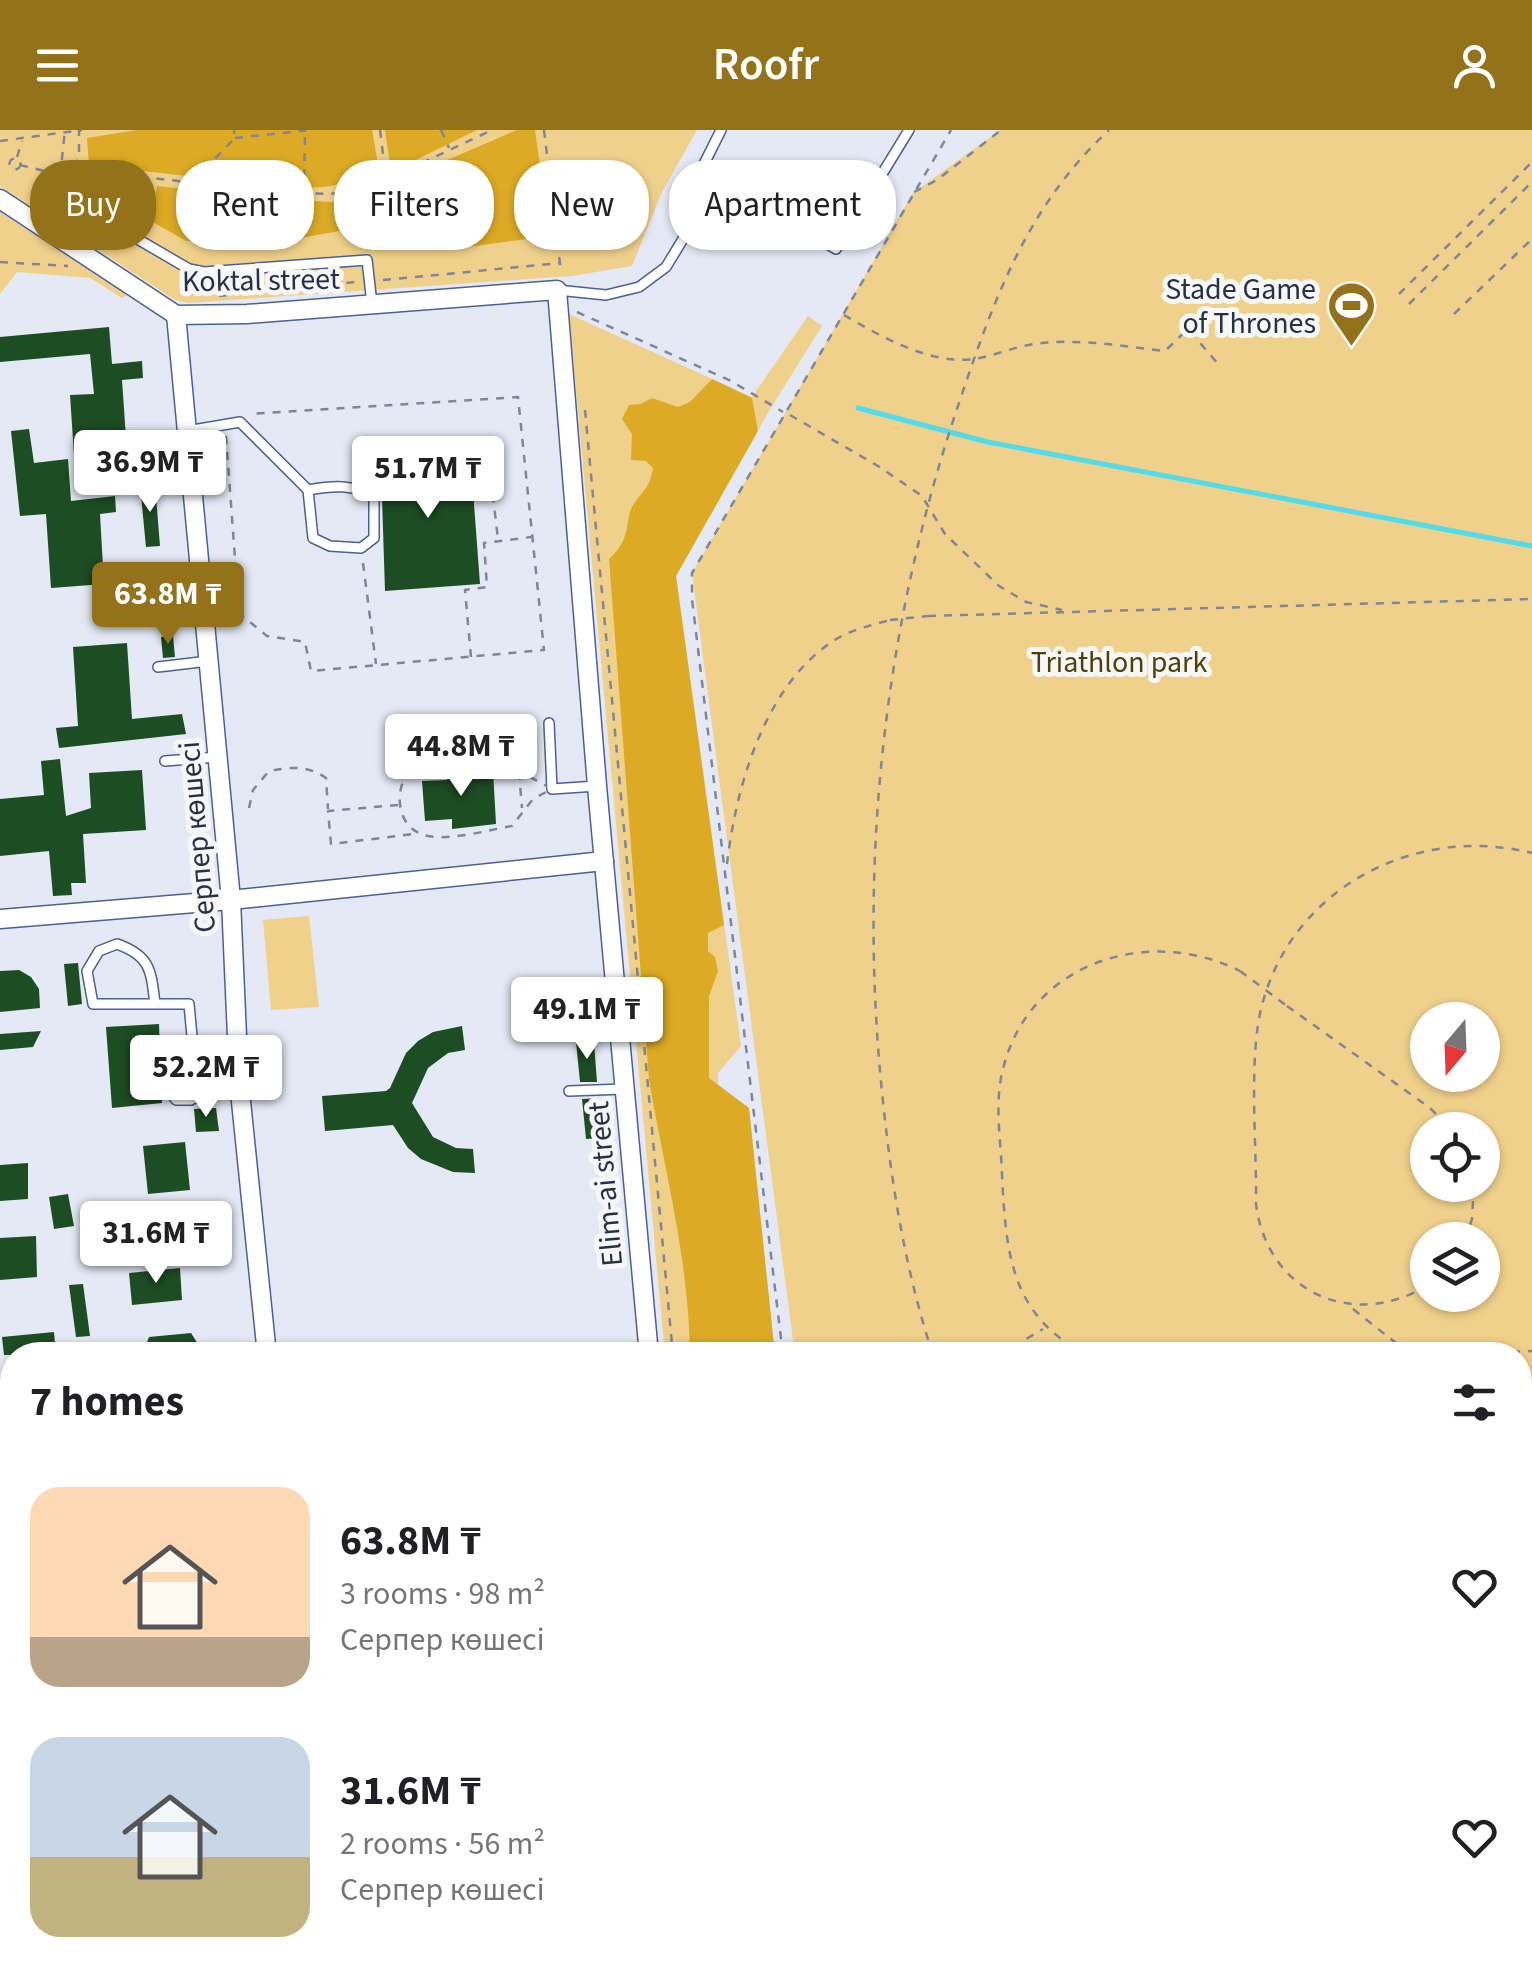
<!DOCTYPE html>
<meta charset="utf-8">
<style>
:root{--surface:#fff;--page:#f2f2f2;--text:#202124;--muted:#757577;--accent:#937219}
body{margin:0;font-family:"Source Sans 3",sans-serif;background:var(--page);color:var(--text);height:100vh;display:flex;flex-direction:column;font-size:38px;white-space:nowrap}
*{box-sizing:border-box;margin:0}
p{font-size:32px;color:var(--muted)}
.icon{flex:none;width:55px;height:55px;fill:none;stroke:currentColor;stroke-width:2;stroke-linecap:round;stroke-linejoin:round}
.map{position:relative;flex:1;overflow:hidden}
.side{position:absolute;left:0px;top:1212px;width:1532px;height:642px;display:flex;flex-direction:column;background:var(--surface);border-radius:40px 40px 0 0;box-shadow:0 2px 8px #0004}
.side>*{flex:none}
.banner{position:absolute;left:30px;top:30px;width:1000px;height:90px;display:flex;gap:20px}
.needle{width:65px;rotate:199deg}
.controls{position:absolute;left:1410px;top:872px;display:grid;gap:20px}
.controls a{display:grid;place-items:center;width:90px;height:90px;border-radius:50%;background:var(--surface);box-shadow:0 2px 8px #0004;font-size:50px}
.price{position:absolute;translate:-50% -85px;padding:0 22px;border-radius:10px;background:#fff;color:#222;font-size:32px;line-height:65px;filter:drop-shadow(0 2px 5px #0008)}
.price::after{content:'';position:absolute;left:50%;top:60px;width:30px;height:22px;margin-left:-15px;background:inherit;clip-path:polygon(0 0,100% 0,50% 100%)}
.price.current{background:var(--accent);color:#fff}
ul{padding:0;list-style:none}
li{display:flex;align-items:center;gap:30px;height:250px;padding:0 30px}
li span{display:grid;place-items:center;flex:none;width:280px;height:200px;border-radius:30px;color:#555}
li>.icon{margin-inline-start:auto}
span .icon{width:120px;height:120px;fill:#fffc;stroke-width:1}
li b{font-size:42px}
h2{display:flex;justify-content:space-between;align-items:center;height:120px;padding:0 30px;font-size:42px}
.tag{padding:0 35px;border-radius:40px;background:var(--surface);box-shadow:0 2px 8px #0004;font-size:35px;line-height:90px}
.tag.current{background:var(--accent);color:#fff}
header{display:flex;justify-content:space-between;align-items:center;height:130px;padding:0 30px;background:var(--accent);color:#fff;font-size:45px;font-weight:600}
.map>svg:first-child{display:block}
.green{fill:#f0d18b;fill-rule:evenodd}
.forest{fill:#dcaa24}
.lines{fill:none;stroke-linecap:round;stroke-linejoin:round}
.stream{stroke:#52dbeb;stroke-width:5}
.building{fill:#1d4d23}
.service-casing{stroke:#4b6093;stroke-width:12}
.minor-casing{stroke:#4b6093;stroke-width:21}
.path{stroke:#7e8698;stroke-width:2.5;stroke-dasharray:8 8;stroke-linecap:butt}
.service{stroke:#fff;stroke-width:9}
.minor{stroke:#fff;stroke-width:18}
.path-bridge{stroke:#7e8698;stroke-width:2.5;stroke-dasharray:8 8;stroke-linecap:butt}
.labels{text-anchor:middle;stroke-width:10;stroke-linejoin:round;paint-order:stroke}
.street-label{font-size:30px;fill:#263047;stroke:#f7f7f7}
.poi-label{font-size:30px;fill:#263047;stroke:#f7f7f7;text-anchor:end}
.park-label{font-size:30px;fill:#513e09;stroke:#f7f7f7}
</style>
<header><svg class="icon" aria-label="menu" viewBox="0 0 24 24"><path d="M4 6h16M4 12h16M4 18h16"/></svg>Roofr<svg class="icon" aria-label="person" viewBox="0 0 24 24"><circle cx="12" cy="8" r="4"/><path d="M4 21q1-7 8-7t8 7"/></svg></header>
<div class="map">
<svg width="1532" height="1853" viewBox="0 0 1532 1853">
<rect width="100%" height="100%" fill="#e4e9f5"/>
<!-- green -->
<g class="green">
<polygon points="0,0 697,0 662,62 632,136 572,146 188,173 175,170 0,56"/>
<path d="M1000,0H1532V1813L1520,1817V1225H795L692,443L913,63ZM1428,890H1482V945H1428ZM1482,1000V1055H1428V1000ZM1428,1110H1482V1165H1428Z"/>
<polygon points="0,81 2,83 127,165 122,168 90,148 17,142 0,164"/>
<polygon points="569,184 752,267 808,186 822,196 769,281 676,446 741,916 718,943 718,955 749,978 775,1225 665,1225"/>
<polygon points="309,786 319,877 271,880 263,790"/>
<polygon points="1532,1818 1532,1853 1450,1853 1475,1843 1520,1842 1520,1824"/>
<polygon points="1201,1843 1336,1843 1350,1853 1216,1853"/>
<path d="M1369,1843H1450C1422,1853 1395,1853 1369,1843Z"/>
</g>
<!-- forest -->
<g class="forest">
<polygon points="137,0 372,0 380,46 325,57 293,58 89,35 87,8"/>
<polygon points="385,0 477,0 391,42"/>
<polygon points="517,0 535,0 550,106 445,120 402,90 289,110 282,69 331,72 359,68"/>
<polygon points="157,56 257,66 271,114 186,111 151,91"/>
<path d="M712,249L752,268L758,301L676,446L724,795L708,803V821L715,827L718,841L709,866V948L749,978L775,1225H690C689,1131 665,1042 649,950L609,429C634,407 623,388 635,372C645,359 650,356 653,338L646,331L631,330L632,304L622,289L629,275L641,274L652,268L678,277L690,272Z"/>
</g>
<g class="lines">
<!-- stream -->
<polyline class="stream" points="858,278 988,312 1532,416"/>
</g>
<!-- building -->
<g class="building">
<polygon points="109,197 112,234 142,231 143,248 122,250 127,322 74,325 70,265 94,264 90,224 0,232 0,207"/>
<polygon points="29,299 34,333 68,329 71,371 115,366 116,382 100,384 104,454 51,458 46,384 20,386 11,301"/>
<polygon points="470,321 480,454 385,461 382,368 377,361 375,329"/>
<polygon points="155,354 160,416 146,417 140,355"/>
<polygon points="160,449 162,466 125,470 123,452"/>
<polygon points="173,506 175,527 163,528 161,507"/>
<polygon points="127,513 132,589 182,584 186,604 59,618 56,598 78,596 73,517"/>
<polygon points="60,629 66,686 91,678 89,643 142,640 146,700 83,704 86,753 71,753 72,765 53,766 49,721 0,726 0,669 44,665 41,631"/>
<polygon points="493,640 496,694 452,699 452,689 425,691 422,651 447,650 447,643"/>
<polygon points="78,833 82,874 68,876 64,834"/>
<polygon points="19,840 31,847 39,859 40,878 0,882 0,841"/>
<polygon points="159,894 162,973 112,978 106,897"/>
<polygon points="462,896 465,920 448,923 428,938 412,973 433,1007 456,1018 473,1019 475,1043 453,1042 421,1029 408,1018 393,995 325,1001 322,966 386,961 390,958 406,923 418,911 433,902"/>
<polygon points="41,901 33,917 0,920 0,904"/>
<polygon points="576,912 594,913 597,952 580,952"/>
<polygon points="598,968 601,1008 586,1009 582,969"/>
<polygon points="216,978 219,1001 196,1002 194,979"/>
<polygon points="185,1012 190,1060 148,1064 143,1016"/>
<polygon points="28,1033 28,1069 0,1071 0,1035"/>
<polygon points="68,1064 74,1096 54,1099 49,1067"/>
<polygon points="224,1103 226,1120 185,1124 183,1108"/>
<polygon points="36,1106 37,1147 0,1150 0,1108"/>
<polygon points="180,1138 182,1170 132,1175 129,1143"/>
<polygon points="83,1154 90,1206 76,1207 69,1155"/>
<polygon points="54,1202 56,1225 4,1225 2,1207"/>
<polygon points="191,1203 205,1225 142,1225 149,1207"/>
<polygon points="12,1365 12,1387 0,1388 0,1367"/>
<polygon points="12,1608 12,1647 3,1647 0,1609"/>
</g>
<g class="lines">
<defs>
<g id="service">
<polyline points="702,38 836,119 909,0"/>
<polyline points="52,103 68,76 79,75 189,139 204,142 367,130 372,174"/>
<polyline points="557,160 606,165 639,157 666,137 686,104 696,50 721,0"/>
<path d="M187,301L240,292L308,360L313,408L330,416L361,418L374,408V368C355,353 331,356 308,360"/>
<polyline points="158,537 209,531"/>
<polyline points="549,593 552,659 597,656"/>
<polyline points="165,631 218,627"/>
<path d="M155,874C151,841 151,826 117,814L99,821L87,841L93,874H189L195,939"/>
<polyline points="203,954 200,943 183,937 176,939 170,962 176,970 191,970 201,964 203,954 239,952"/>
<polyline points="569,961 624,959"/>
<polyline points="562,1842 563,1853"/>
<polyline points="696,1842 701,1846 810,1842"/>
</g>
<g id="minor">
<polyline points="0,69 176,185 247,184 557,160 597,656 649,1225"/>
<polyline points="176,185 231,770 239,952 267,1225"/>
<polyline points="0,789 231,770 604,731"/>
<polyline points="0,1660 12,1659"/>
<polyline points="1154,1842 1170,1853"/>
<polyline points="1080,1853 1088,1842"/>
</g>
</defs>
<!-- service casing -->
<use href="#service" class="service-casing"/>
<!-- minor casing -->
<use href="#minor" class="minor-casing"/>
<!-- path -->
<g class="path">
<polyline points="380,0 386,48"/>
<polyline points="441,0 449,18"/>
<polyline points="544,0 561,142"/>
<polyline points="235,8 311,0"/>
<polyline points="0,11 82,0"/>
<polyline points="17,27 22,11"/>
<circle cx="15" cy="34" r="5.5"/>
<polyline points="20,35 57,44"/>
<polyline points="61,37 269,62 331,64 386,50 492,0"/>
<polyline points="193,51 235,8 234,0"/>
<polyline points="914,62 937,50 1001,0"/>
<polyline points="269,63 279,124"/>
<polyline points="304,63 305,0"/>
<polyline points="59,65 79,28 79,0"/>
<polyline points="44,74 61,37 65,0"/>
<polyline points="0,132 68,136"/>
<polyline points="383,150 561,133"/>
<polyline points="1399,164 1532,32"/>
<polyline points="219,166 355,152"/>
<polyline points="1409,174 1532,52"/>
<polyline points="577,182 731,251 783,282"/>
<polyline points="1454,184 1532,109"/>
<path d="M844,185C880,206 930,235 974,229C994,226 1013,217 1034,214C1077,208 1122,216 1165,221L1188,199L1219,235"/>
<polyline points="585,280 673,1225"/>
<polyline points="790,285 878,336 922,366 945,404 999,456 1026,472 1062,480"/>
<polyline points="226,306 239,483 267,506 305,512 311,541 544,520 518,267 250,284"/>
<polyline points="489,333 498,409"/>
<polyline points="363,433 376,534"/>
<polyline points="928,486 1532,469"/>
<polyline points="471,527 465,460 487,457 484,413 531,407"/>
<path d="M474,621L499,624L519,641L552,659L533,669L512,696C488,700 440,714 419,703C392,691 394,644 421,632C430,627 461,625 474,621Z"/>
<polyline points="519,642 522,678"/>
<polyline points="398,675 328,681 331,714 414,704"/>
<path d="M249,678L253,660L269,641C290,637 308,635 326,648L328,679"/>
<path d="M727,734C736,655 766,551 838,508C854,499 872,495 890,490"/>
<polyline points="1287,876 1430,978 1452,1000"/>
<polyline points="1465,1110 1472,1089 1474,1055"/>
<path d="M1428,1155C1353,1201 1267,1162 1256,1074C1257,1016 1248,928 1262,875C1293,757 1416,694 1532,723"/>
<polyline points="1353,1179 1411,1225"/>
<polyline points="783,1225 692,469 692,443 951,0"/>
<path d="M933,1225C907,1146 893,1064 884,981C857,741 882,497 961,267C995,166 1029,74 1109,0"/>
<polyline points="999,1225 1043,1199"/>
<path d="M1088,1225C1010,1187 1006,1122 1002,1045C1001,1010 994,974 1003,939C1029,832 1149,795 1240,841"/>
<polyline points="1448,1225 1532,1221"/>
<polyline points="1520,1816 1532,1813"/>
<polyline points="1128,1842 1138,1849"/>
<polyline points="1361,1842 1379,1853"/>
<polyline points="1423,1853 1455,1842"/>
</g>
<!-- service -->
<use href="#service" class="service"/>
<!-- minor -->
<use href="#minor" class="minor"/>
<!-- path-bridge -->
<g class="path-bridge">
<polyline points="890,490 928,486"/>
<polyline points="1240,841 1287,876"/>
</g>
</g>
<!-- icons -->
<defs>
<symbol id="stadium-pin" viewBox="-11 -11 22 30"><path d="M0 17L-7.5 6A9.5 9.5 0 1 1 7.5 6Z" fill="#937219" stroke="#f7f7f7"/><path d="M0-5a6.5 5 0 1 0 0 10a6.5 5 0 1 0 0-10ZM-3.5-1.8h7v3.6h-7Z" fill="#fff"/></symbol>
</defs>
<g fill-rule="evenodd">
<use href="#stadium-pin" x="1324" y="148" width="55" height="75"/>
</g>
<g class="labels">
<!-- street labels -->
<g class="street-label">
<text transform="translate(261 150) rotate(-1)" y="10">Koktal street</text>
<text transform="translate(197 707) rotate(-95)" y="10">Серпер көшесі</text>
<text transform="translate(605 1054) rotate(-95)" y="10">Elim-ai street</text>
</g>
<!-- poi labels -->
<g class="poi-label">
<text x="1316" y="169">Stade Game<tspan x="1316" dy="34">of Thrones</tspan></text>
</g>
<!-- park labels -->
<g class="park-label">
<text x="1119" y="542">Triathlon park</text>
</g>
</g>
</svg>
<div class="controls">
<a><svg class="needle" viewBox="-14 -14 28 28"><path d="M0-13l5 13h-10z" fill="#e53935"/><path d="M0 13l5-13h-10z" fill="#757577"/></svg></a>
<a><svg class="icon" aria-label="locate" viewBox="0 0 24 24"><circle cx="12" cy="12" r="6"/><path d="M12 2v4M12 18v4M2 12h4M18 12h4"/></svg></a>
<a><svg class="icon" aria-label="layers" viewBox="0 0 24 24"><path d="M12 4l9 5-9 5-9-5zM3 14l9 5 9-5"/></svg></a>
</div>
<b class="price" style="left:150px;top:385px">36.9M ₸</b>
<b class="price" style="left:428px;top:391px">51.7M ₸</b>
<b class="price current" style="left:168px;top:517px">63.8M ₸</b>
<b class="price" style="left:461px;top:669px">44.8M ₸</b>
<b class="price" style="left:587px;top:932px">49.1M ₸</b>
<b class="price" style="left:206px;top:990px">52.2M ₸</b>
<b class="price" style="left:156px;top:1156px">31.6M ₸</b>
<div class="banner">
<a class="tag current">Buy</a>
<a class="tag">Rent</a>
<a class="tag">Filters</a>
<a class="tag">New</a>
<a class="tag">Apartment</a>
</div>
<section class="side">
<h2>7 homes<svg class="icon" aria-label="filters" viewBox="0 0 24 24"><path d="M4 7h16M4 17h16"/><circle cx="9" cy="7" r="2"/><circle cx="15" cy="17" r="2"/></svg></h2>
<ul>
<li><span style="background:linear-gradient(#ffd9b3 75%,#b9a48a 0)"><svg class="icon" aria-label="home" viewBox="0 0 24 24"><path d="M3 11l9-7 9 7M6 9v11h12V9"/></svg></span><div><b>63.8M ₸</b><p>3 rooms · 98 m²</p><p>Серпер көшесі</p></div><svg class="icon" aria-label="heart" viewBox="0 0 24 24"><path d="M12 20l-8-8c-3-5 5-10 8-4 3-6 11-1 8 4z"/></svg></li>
<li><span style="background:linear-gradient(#c9d6e8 60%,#c2b280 0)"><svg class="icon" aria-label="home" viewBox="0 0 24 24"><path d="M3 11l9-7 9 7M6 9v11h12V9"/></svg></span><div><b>31.6M ₸</b><p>2 rooms · 56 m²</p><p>Серпер көшесі</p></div><svg class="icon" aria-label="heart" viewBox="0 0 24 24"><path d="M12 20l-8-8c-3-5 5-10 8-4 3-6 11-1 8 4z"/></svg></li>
</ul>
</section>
</div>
